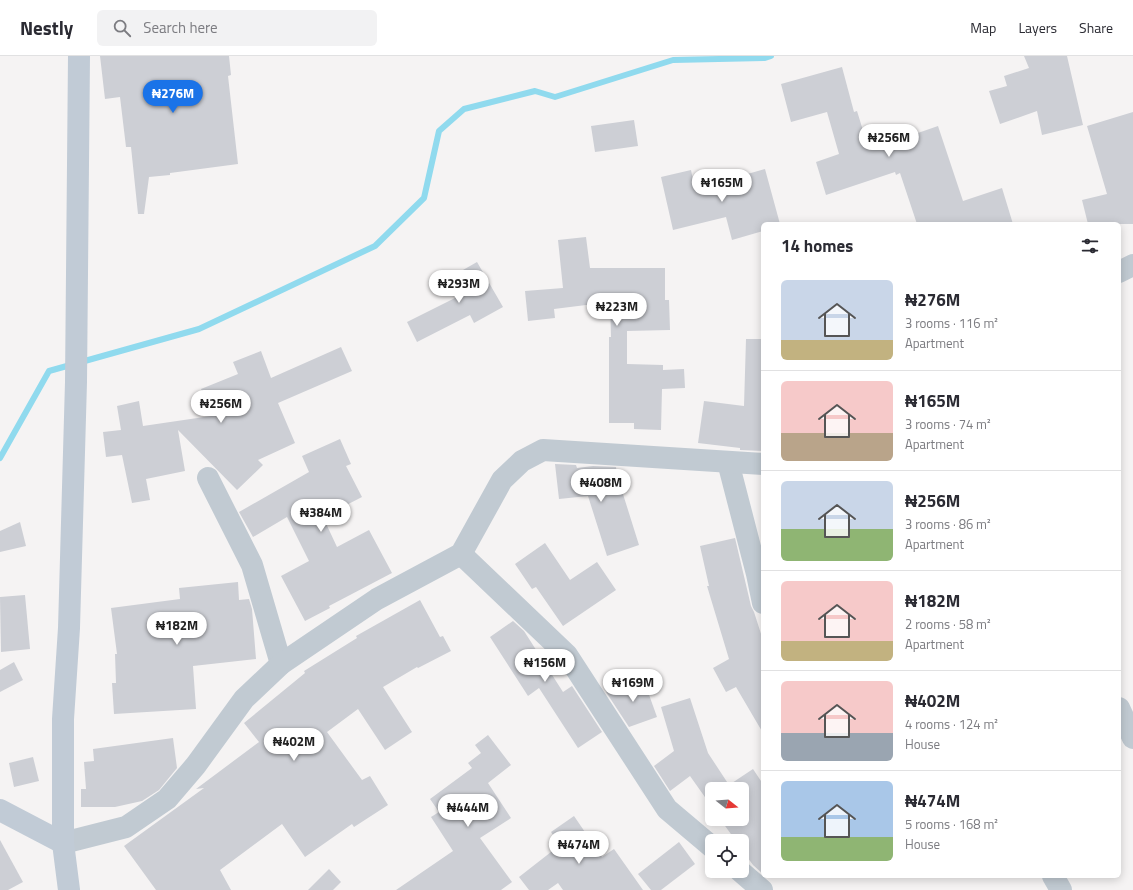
<!DOCTYPE html>
<meta charset="utf-8">
<style>
:root{--surface:#fff;--page:#f2f2f3;--text:#2b2b33;--muted:#7c7c81;--line:#e1e1e2;--accent:#1a73e8}
body{margin:0;font-family:"Titillium Web",sans-serif;background:var(--page);color:var(--text);height:100vh;display:flex;flex-direction:column;font-size:15px;white-space:nowrap}
*{box-sizing:border-box;margin:0}
p{font-size:13px;color:var(--muted)}
.icon{flex:none;width:22px;height:22px;fill:none;stroke:currentColor;stroke-width:2;stroke-linecap:round;stroke-linejoin:round}
.map{position:relative;flex:1;overflow:hidden}
.panel{position:absolute;left:761px;top:166px;width:360px;height:656px;display:flex;flex-direction:column;background:var(--surface);border-radius:6px;box-shadow:0 2px 10px #0003}
.panel>*{flex:none}
.needle{width:26px;rotate:107deg}
.buttons{position:absolute;left:705px;top:726px;display:grid;gap:8px}
.buttons a{display:grid;place-items:center;width:44px;height:44px;border-radius:6px;background:var(--surface);box-shadow:0 2px 10px #0003;font-size:20px}
.price{position:absolute;translate:-50% -34px;padding:0 9px;border-radius:14px;background:#fff;color:#222;font-size:13px;line-height:26px;filter:drop-shadow(0 1px 2px #0008)}
.price::after{content:'';position:absolute;left:50%;top:24px;width:12px;height:9px;margin-left:-6px;background:inherit;clip-path:polygon(0 0,100% 0,50% 100%)}
.price.selected{background:var(--accent);color:#fff}
ul{padding:0;list-style:none}
li{display:flex;align-items:center;gap:12px;height:100px;padding:0 20px}
li+li{border-top:1px solid var(--line)}
li span{display:grid;place-items:center;flex:none;width:112px;height:80px;border-radius:6px;color:#555}
li>.icon{margin-inline-start:auto}
span .icon{width:48px;height:48px;fill:#fffc;stroke-width:1}
li b{font-size:17px}
h2{display:flex;justify-content:space-between;align-items:center;height:48px;padding:0 20px;font-size:17px}
header{display:flex;align-items:center;gap:24px;box-sizing:border-box;height:56px;padding:0 20px;background:var(--surface);border-bottom:1px solid var(--line)}
header strong{font-size:19px}
nav{display:flex;gap:22px;margin-inline-start:auto;font-size:14px}
.search{width:280px;height:36px;background:var(--page);display:flex;align-items:center;gap:10px;box-sizing:border-box;padding:0 14px;border-radius:6px;color:var(--muted);font-size:15px}
.map>svg:first-child{display:block}
.lines{fill:none;stroke-linecap:round;stroke-linejoin:round}
.stream{stroke:#90daee;stroke-width:6}
.building{fill:#cdcfd5}
.minor{stroke:#c1cad2;stroke-width:22}
.secondary{stroke:#c1cbd6;stroke-width:22}
</style>
<header>
<strong>Nestly</strong>
<div class="search"><svg class="icon" aria-label="search" viewBox="0 0 24 24"><circle cx="10" cy="10" r="6"/><path d="M15 15l6 6"/></svg>Search here</div>
<nav><a>Map</a><a>Layers</a><a>Share</a></nav>
</header>
<div class="map">
<svg width="1133" height="834" viewBox="0 0 1133 834">
<rect width="100%" height="100%" fill="#f5f3f3"/>
<g class="lines">
<!-- stream -->
<polyline class="stream" points="0,402 49,315 199,273 375,190 424,142 439,75 464,53 535,35 555,41 673,4 765,2 771,0"/>
</g>
<!-- building -->
<g class="building">
<polygon points="100,0 229,0 231,19 228,20 238,108 170,117 170,119 149,121 144,158 138,158 131,91 126,91 120,41 105,43"/>
<polygon points="1024,0 1067,0 1083,69 1042,79 1037,55 1000,68 989,35 1007,30 1004,20 1029,12"/>
<polygon points="842,11 854,56 857,55 869,94 938,70 963,145 1002,132 1013,168 917,168 900,117 896,119 895,116 826,139 816,106 839,98 827,56 791,66 781,28"/>
<polygon points="1133,56 1133,168 1088,168 1082,144 1107,138 1087,70"/>
<polygon points="634,64 638,90 595,96 591,70"/>
<polygon points="765,113 780,168 763,168 763,175 732,184 726,161 673,174 661,121 691,114 695,133"/>
<polygon points="586,181 590,212 665,212 665,244 669,244 670,274 627,275 627,308 663,309 663,314 684,313 685,332 662,333 661,374 634,373 634,367 609,367 609,281 611,281 610,246 554,253 555,262 528,265 525,235 563,232 558,184"/>
<polygon points="477,206 503,251 474,267 470,259 417,286 407,266 459,240 449,222"/>
<polygon points="746,283 763,283 763,395 740,394 740,392 698,387 704,345 744,350"/>
<polygon points="341,291 352,315 278,347 295,387 258,404 263,409 237,434 178,374 185,415 146,423 150,444 132,447 122,399 106,401 103,376 121,374 117,350 139,345 143,370 211,360 201,333 238,318 233,306 261,295 271,322"/>
<polygon points="340,383 351,408 346,410 362,441 323,461 337,491 369,474 392,517 329,550 330,552 305,565 281,520 309,505 287,461 253,481 239,456 309,416 302,400"/>
<polygon points="555,408 576,409 577,412 593,410 616,411 617,419 639,489 607,500 588,440 559,443"/>
<polygon points="20,466 26,490 0,496 0,475"/>
<polygon points="735,482 751,550 754,556 763,584 763,677 736,631 726,636 713,612 729,603 707,530 709,530 700,490"/>
<polygon points="545,487 570,524 597,506 616,534 563,570 536,531 532,533 515,508"/>
<polygon points="238,526 239,544 249,543 252,553 256,603 193,610 196,653 114,658 112,627 116,627 115,598 117,598 111,552 180,543 179,532"/>
<polygon points="25,539 30,593 1,596 0,541"/>
<polygon points="420,544 440,581 443,580 451,595 418,612 417,611 383,631 412,676 385,694 358,653 327,676 362,724 370,720 388,749 354,771 352,768 305,801 282,768 220,814 231,834 156,834 124,790 204,732 196,733 259,686 244,667 305,617 304,615 357,582 356,580"/>
<polygon points="513,565 524,575 563,636 572,630 602,676 578,692 539,632 528,640 490,581"/>
<polygon points="14,606 23,624 0,636 0,614"/>
<polygon points="643,622 657,661 629,671 606,636"/>
<polygon points="690,642 708,697 729,729 753,713 763,728 763,818 753,809 742,794 742,785 736,785 720,763 742,763 742,733 712,733 712,751 690,720 670,735 654,710 674,695 661,651"/>
<polygon points="488,679 511,709 488,727 511,762 480,782 512,826 501,834 396,834 453,795 431,761 439,756 430,743 472,712 468,707 481,697 475,689"/>
<polygon points="173,682 177,712 159,734 142,745 115,751 81,751 81,733 86,733 84,706 94,705 93,693"/>
<polygon points="33,701 39,725 14,731 9,707"/>
<polygon points="574,760 602,801 614,793 643,834 563,834 558,827 548,834 529,834 519,821 560,789 551,776"/>
<polygon points="0,784 23,826 8,834 0,834"/>
<polygon points="679,786 695,808 661,834 651,834 638,818"/>
<polygon points="329,813 341,826 333,834 308,834"/>
</g>
<g class="lines">
<!-- minor -->
<g class="minor">
<polyline points="1119,216 1133,209"/>
<polyline points="728,406 757,518 763,547"/>
<polyline points="208,422 252,509 281,608"/>
<polyline points="461,498 567,599 667,753 712,791"/>
<polyline points="1119,652 1133,682"/>
<polyline points="63,787 126,771 167,743 196,709 244,643 281,608 377,543 461,498 502,424 522,405 543,394 763,408"/>
<polyline points="740,815 762,834"/>
<polyline points="1053,820 1061,834"/>
</g>
<!-- secondary -->
<g class="secondary">
<polyline points="0,754 63,787"/>
<polyline points="69,834 63,787 63,663 69,572 76,326 79,0"/>
</g>
</g>
</svg>
<div class="buttons">
<a><svg class="needle" viewBox="-14 -14 28 28"><path d="M0-13l5 13h-10z" fill="#e53935"/><path d="M0 13l5-13h-10z" fill="#7c7c81"/></svg></a>
<a><svg class="icon" aria-label="locate" viewBox="0 0 24 24"><circle cx="12" cy="12" r="6"/><path d="M12 2v4M12 18v4M2 12h4M18 12h4"/></svg></a>
</div>
<b class="price selected" style="left:173px;top:58px">₦276M</b>
<b class="price" style="left:889px;top:102px">₦256M</b>
<b class="price" style="left:722px;top:147px">₦165M</b>
<b class="price" style="left:459px;top:248px">₦293M</b>
<b class="price" style="left:617px;top:271px">₦223M</b>
<b class="price" style="left:221px;top:368px">₦256M</b>
<b class="price" style="left:601px;top:447px">₦408M</b>
<b class="price" style="left:321px;top:477px">₦384M</b>
<b class="price" style="left:177px;top:590px">₦182M</b>
<b class="price" style="left:545px;top:627px">₦156M</b>
<b class="price" style="left:633px;top:647px">₦169M</b>
<b class="price" style="left:294px;top:706px">₦402M</b>
<b class="price" style="left:468px;top:772px">₦444M</b>
<b class="price" style="left:579px;top:809px">₦474M</b>
<section class="panel">
<h2>14 homes<svg class="icon" aria-label="filters" viewBox="0 0 24 24"><path d="M4 7h16M4 17h16"/><circle cx="9" cy="7" r="2"/><circle cx="15" cy="17" r="2"/></svg></h2>
<ul>
<li><span style="background:linear-gradient(#c9d6e8 75%,#c2b280 0)"><svg class="icon" aria-label="home" viewBox="0 0 24 24"><path d="M3 11l9-7 9 7M6 9v11h12V9"/></svg></span><div><b>₦276M</b><p>3 rooms · 116 m²</p><p>Apartment</p></div></li>
<li><span style="background:linear-gradient(#f6c9c9 65%,#b9a48a 0)"><svg class="icon" aria-label="home" viewBox="0 0 24 24"><path d="M3 11l9-7 9 7M6 9v11h12V9"/></svg></span><div><b>₦165M</b><p>3 rooms · 74 m²</p><p>Apartment</p></div></li>
<li><span style="background:linear-gradient(#c9d6e8 60%,#8fb573 0)"><svg class="icon" aria-label="home" viewBox="0 0 24 24"><path d="M3 11l9-7 9 7M6 9v11h12V9"/></svg></span><div><b>₦256M</b><p>3 rooms · 86 m²</p><p>Apartment</p></div></li>
<li><span style="background:linear-gradient(#f6c9c9 75%,#c2b280 0)"><svg class="icon" aria-label="home" viewBox="0 0 24 24"><path d="M3 11l9-7 9 7M6 9v11h12V9"/></svg></span><div><b>₦182M</b><p>2 rooms · 58 m²</p><p>Apartment</p></div></li>
<li><span style="background:linear-gradient(#f6c9c9 65%,#9aa5b1 0)"><svg class="icon" aria-label="home" viewBox="0 0 24 24"><path d="M3 11l9-7 9 7M6 9v11h12V9"/></svg></span><div><b>₦402M</b><p>4 rooms · 124 m²</p><p>House</p></div></li>
<li><span style="background:linear-gradient(#a9c7e8 70%,#8fb573 0)"><svg class="icon" aria-label="home" viewBox="0 0 24 24"><path d="M3 11l9-7 9 7M6 9v11h12V9"/></svg></span><div><b>₦474M</b><p>5 rooms · 168 m²</p><p>House</p></div></li>
</ul>
</section>
</div>
